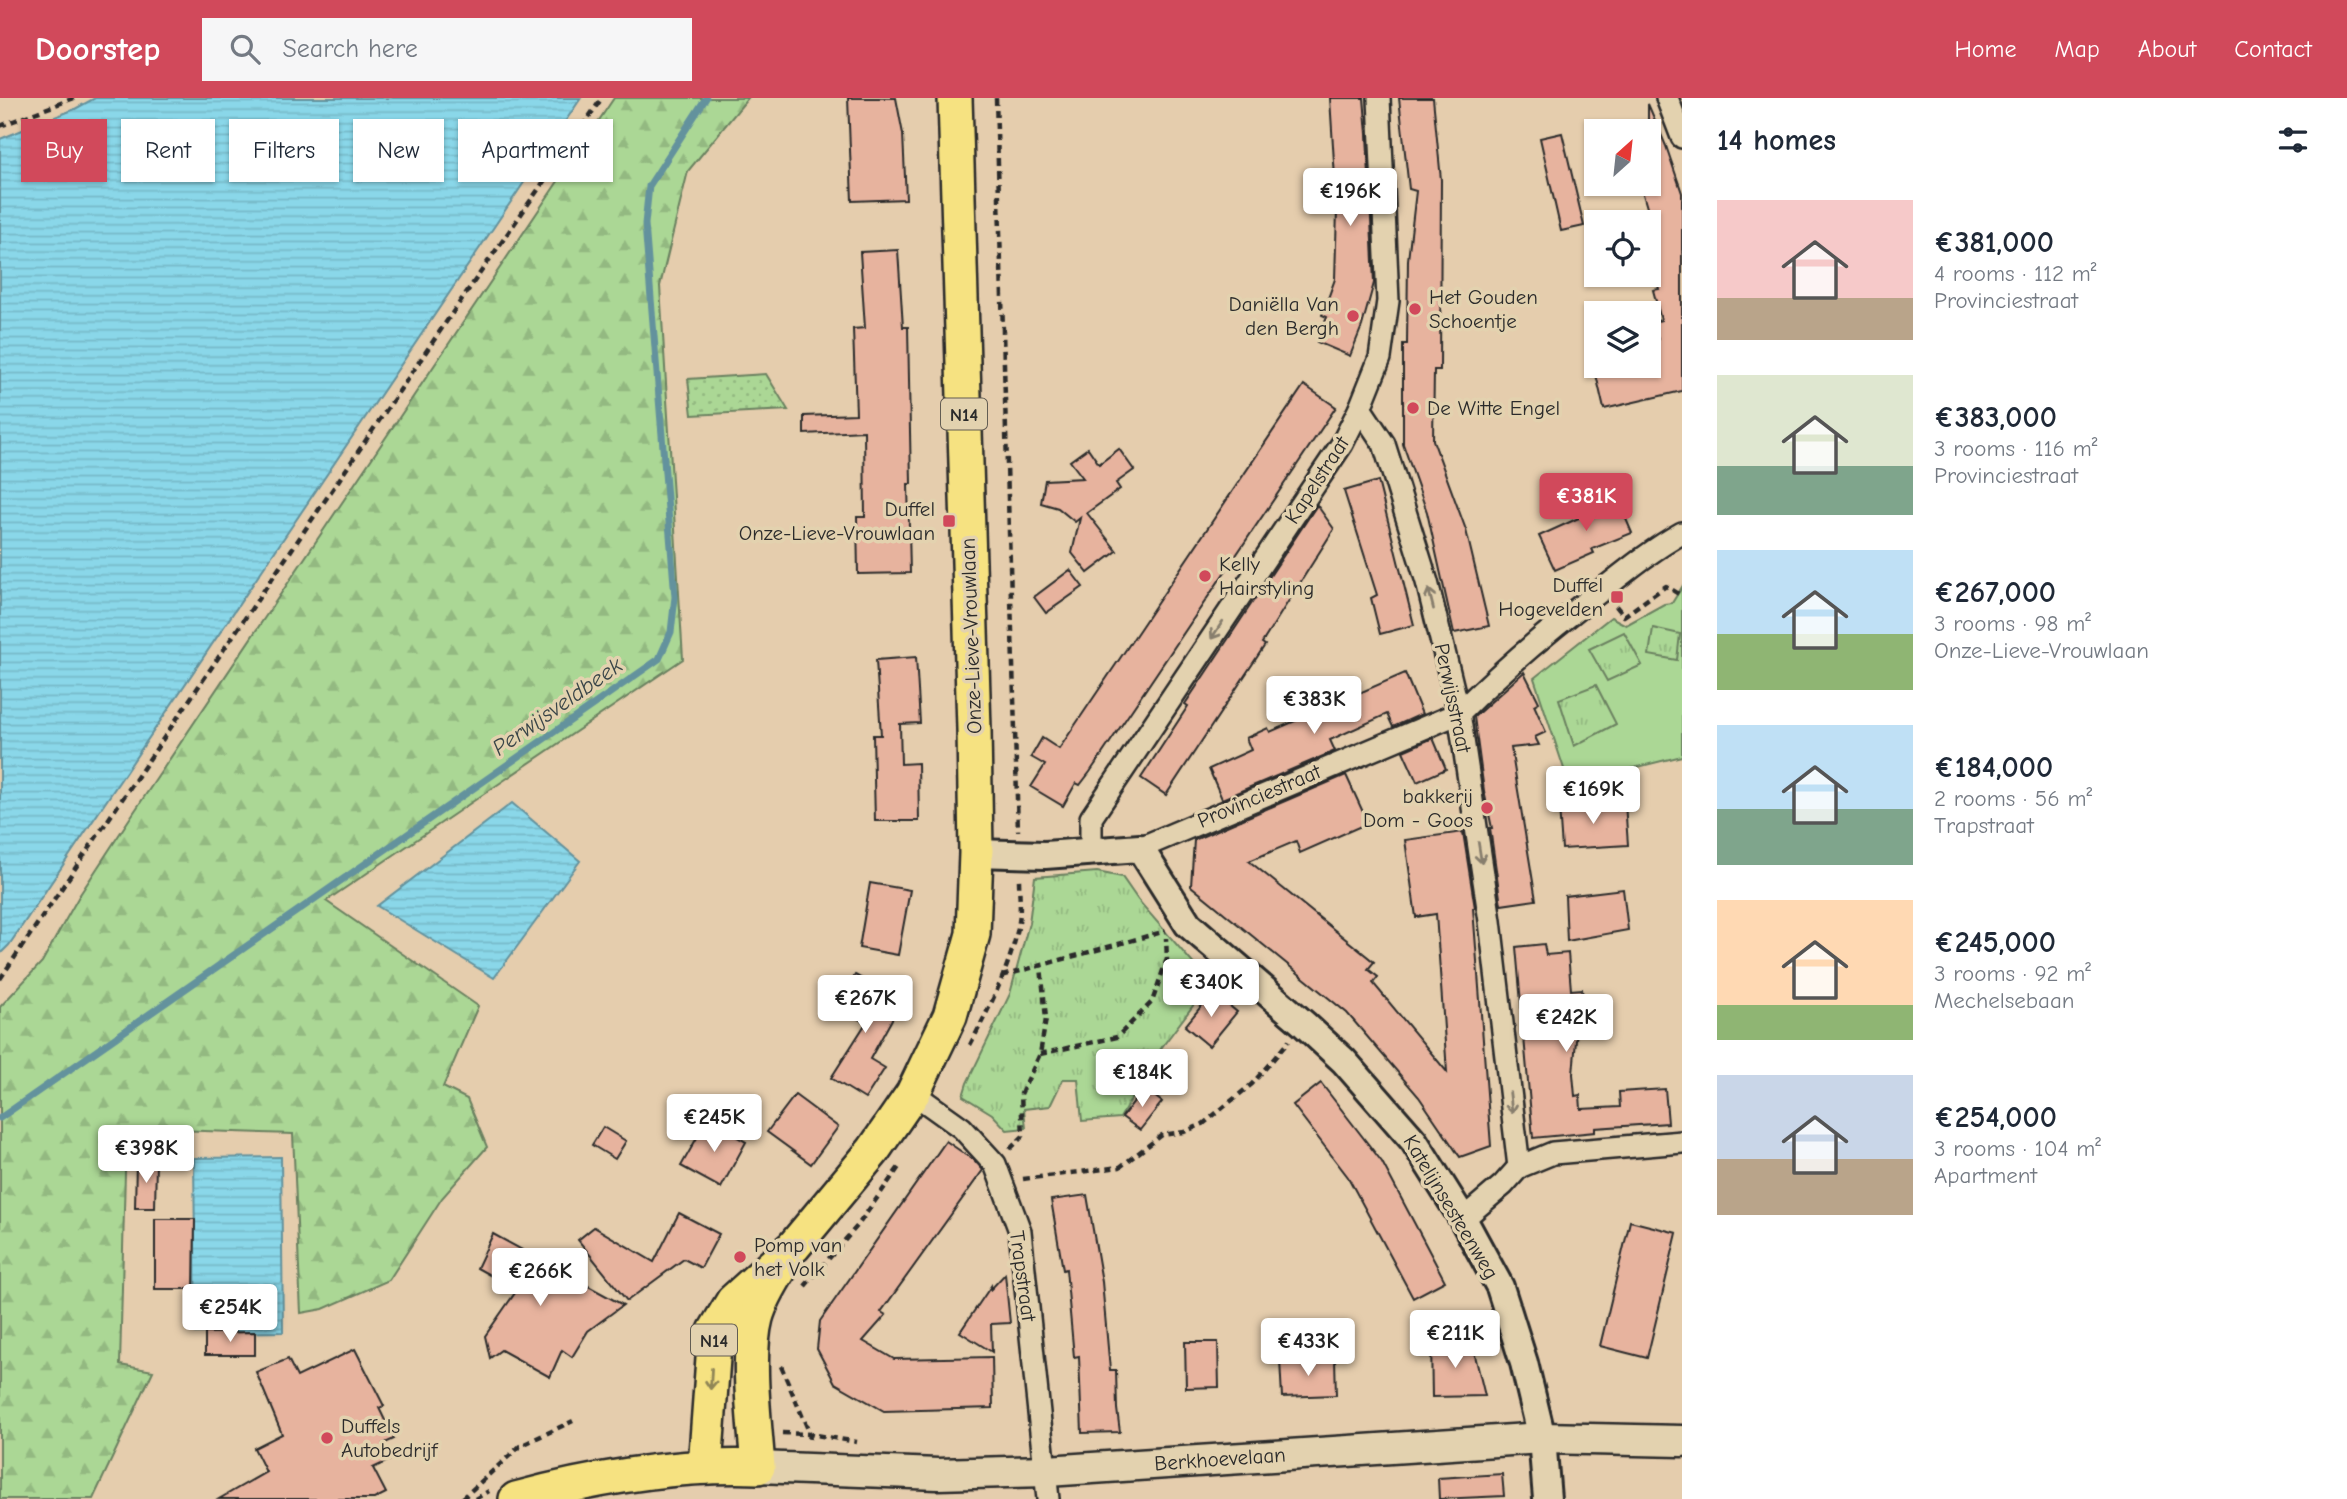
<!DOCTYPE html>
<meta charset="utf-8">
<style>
:root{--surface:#fff;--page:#f6f6f7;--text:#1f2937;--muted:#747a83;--accent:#d1495b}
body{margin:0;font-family:"Comic Neue",sans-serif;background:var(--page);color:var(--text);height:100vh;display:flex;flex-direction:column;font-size:26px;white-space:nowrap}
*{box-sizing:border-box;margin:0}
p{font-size:23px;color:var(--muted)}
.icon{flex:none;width:38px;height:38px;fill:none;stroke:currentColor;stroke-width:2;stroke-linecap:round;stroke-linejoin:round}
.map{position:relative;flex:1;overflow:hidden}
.panel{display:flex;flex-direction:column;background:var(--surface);width:665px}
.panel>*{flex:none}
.hud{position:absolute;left:21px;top:21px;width:665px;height:63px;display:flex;gap:14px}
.needle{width:46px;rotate:27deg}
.tools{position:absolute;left:1584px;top:21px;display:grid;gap:14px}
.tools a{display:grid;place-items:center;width:77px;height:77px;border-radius:0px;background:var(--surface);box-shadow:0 2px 5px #0004;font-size:35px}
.price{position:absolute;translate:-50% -60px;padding:0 16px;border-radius:7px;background:#fff;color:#222;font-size:23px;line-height:46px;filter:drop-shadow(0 2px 4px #0008)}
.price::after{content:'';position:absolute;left:50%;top:42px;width:21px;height:16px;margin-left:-10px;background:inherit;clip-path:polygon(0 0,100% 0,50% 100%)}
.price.active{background:var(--accent);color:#fff}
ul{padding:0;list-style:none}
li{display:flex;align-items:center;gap:21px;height:175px;padding:0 35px}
li span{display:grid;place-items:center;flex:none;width:196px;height:140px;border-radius:0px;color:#555}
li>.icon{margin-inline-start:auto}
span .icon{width:84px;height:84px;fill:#fffc;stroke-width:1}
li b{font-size:30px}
h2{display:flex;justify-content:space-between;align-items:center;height:84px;padding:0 35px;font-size:30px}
.tag{padding:0 24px;border-radius:0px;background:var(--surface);box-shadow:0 2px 5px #0004;font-size:24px;line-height:63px}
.tag.active{background:var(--accent);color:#fff}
header{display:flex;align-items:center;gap:42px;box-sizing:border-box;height:98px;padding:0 35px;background:var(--accent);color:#fff}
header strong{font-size:33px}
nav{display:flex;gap:38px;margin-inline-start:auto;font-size:24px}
.search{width:490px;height:63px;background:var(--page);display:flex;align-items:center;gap:18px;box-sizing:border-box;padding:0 24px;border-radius:0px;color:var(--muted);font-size:26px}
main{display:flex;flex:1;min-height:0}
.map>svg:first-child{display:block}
.grass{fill:#abd795;stroke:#6b8160;stroke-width:2}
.forest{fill:url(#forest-firs);stroke:#6b8160;stroke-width:2}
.park{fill:url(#park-tufts);stroke:#6b8160;stroke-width:2}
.garden{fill:url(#garden-dots);stroke:#6b8160;stroke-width:2}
.water{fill:url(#water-rules);stroke:#64929d;stroke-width:2}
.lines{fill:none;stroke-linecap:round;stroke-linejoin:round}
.stream{stroke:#64929d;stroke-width:7}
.building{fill:#e7b39e;stroke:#2b2b2b;stroke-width:2}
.minor-casing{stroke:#2b2b2b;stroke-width:26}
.tertiary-casing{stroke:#2b2b2b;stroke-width:32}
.secondary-casing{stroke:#2b2b2b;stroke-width:35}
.primary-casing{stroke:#2b2b2b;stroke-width:38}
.path{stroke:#2b2b2b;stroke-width:4.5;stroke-dasharray:7 5;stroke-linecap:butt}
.minor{stroke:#e3d2af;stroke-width:21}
.tertiary{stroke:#e3d2af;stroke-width:26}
.secondary{stroke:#e3d2af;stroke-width:30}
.primary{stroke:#f6e281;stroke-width:33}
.oneway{stroke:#877e6d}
.oneway2{stroke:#908656}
.poi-dot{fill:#d1495b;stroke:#e3d2af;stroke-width:2.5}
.labels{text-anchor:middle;stroke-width:7;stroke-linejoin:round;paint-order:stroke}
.shield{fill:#e3d2af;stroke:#625d53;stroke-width:2}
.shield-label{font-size:19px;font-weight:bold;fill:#2b2b2b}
.poi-label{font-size:21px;fill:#2b2b2b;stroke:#e3d2af;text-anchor:start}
.street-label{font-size:21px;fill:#2b2b2b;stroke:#e3d2af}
.water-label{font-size:23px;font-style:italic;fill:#394548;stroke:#e3d2af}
</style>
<header>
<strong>Doorstep</strong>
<div class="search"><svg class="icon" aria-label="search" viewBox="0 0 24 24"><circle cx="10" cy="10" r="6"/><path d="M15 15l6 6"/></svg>Search here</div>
<nav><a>Home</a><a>Map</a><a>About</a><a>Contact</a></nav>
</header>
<main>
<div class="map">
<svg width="1682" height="1401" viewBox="0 0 1682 1401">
<defs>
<pattern id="forest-firs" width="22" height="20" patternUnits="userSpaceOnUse" patternTransform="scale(1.75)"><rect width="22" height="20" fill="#abd795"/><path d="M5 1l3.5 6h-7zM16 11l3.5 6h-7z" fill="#93b981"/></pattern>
<pattern id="park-tufts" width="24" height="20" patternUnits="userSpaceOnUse" patternTransform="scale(1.75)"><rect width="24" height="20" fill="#abd795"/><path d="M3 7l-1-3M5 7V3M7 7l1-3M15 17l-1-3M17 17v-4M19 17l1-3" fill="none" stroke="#93b981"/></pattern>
<pattern id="garden-dots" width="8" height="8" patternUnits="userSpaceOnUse" patternTransform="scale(1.75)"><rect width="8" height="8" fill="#abd795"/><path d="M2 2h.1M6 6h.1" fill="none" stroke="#93b981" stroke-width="1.8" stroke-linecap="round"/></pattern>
<pattern id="water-rules" width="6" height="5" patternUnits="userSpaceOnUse" patternTransform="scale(1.75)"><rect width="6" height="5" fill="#8ad7e9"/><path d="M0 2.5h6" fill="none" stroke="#77b9c8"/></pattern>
</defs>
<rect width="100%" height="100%" fill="#e5cdad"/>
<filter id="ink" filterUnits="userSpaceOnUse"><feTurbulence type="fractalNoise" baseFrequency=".0143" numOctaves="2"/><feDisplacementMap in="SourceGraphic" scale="14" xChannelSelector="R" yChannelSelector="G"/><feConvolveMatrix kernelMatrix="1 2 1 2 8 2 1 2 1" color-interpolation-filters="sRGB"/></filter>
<g filter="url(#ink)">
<!-- grass -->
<polygon class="grass" points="1682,489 1682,658 1569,686 1534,580 1611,519 1626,527 1664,506 1672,505"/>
<!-- forest -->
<polygon class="forest" points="614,0 748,0 688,73 660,188 683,561 326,803 478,908 443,989 467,1001 487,1049 442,1100 389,1182 323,1211 301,1215 293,1036 174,1032 126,1035 120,1267 153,1273 93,1401 0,1401 0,909 42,864 79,798 130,720"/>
<!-- park -->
<g class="park">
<polygon points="1653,530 1680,536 1677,562 1649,557"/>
<polygon points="1624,534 1642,567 1607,583 1589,551"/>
<polygon points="1596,587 1616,626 1574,648 1559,601"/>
<polygon points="1097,774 1122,779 1138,802 1210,885 1162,949 1120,1020 1082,1023 1078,981 1063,981 1050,1008 1024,1011 1026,1030 1007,1032 992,1016 963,998 967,985 1010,896 1029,825 1035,779"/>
</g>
<!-- garden -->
<polygon class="garden" points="766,276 788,312 692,317 688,281"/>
<!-- water -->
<g class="water">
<polygon points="95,0 581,0 9,847 0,856 0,41 75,11"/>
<polygon points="512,705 580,763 494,880 377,808"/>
<polygon points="281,1059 283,1234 196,1235 194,1060"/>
</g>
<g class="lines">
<!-- stream -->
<polyline class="stream" points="0,1020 659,561 671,534 675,499 645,126 649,88 706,0"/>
</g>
<!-- building -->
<g class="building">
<polygon points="848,0 896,0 903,36 906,101 852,103"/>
<polygon points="1330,0 1364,0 1367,36 1374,185 1362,228 1350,258 1317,244 1327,219 1322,217 1335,181 1337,112"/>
<polygon points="1399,0 1433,0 1441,82 1440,272 1434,272 1433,342 1466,432 1489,528 1454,535 1427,414 1403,346 1403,246 1407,246 1408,162 1416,93 1409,91"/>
<polygon points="1648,6 1666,48 1682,95 1682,293 1604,311 1594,268 1648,268 1648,244 1658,242 1654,224 1661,222 1653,192 1659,191 1648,152 1648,124 1641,124 1639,115 1648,113 1640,86 1648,86"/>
<polygon points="1562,35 1584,128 1561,133 1540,40"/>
<polygon points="898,152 903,229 908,229 911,386 908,386 910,475 858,476 857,419 865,419 864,333 804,336 804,318 856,316 853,231 865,230 860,154"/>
<polygon points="1304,287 1336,309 1090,674 1080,687 1076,685 1063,708 1031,689 1045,667 1031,659 1042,640 1059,651"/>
<polygon points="1088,350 1099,366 1119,351 1134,372 1116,385 1120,391 1087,415 1117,453 1088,475 1072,455 1080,420 1075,424 1058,410 1041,405 1045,382 1083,380 1070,363"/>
<polygon points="1378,383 1414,527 1380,536 1371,500 1377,497 1344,393"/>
<polygon points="1615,395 1632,435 1592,451 1594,455 1555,472 1539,438 1592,414 1588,406"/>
<polygon points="1317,407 1334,431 1262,545 1265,547 1166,697 1141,680 1188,608 1185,606"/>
<polygon points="1070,472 1083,489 1046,515 1034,499"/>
<polygon points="916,559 920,625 900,626 901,666 918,665 919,723 875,723 873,637 881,637 876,562"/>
<polygon points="1524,574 1539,604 1534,607 1546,634 1535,639 1539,647 1511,650 1536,802 1501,807 1490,730 1492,730 1484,693 1474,619"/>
<polygon points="1405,575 1422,616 1393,629 1387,616 1330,642 1335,653 1222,701 1209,671 1251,652 1246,640 1268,630 1270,634"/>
<polygon points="1433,640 1446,671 1417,684 1403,653"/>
<polygon points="1346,677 1368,725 1300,755 1296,743 1249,763 1374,864 1368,871 1378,879 1373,885 1447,974 1436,816 1416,819 1405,742 1463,734 1475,810 1473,810 1491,1048 1460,1059 1419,999 1347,915 1191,788 1194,742"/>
<polygon points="1625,705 1628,747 1562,751 1559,709"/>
<polygon points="870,785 910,792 898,857 859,850"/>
<polygon points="1623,791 1628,832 1567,843 1565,798"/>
<polygon points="1544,846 1546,857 1568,855 1571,892 1582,891 1586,930 1577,931 1573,976 1575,998 1580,997 1581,1011 1620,1009 1619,994 1665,991 1668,1025 1595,1030 1595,1034 1533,1040 1516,849"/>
<polygon points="855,877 902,903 870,961 885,970 865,1001 831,980 866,925 837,909"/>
<polygon points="1213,894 1237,914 1209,948 1185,928"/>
<polygon points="1321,985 1382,1064 1445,1183 1413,1200 1348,1079 1293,1007"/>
<polygon points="1144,990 1162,1004 1140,1032 1122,1019"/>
<polygon points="795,997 838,1029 811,1066 767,1034"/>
<polygon points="707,1022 746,1044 721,1090 681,1068"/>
<polygon points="603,1029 626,1043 615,1061 592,1047"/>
<polygon points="946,1043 975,1063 983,1072 881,1214 886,1217 863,1243 894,1261 992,1259 993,1310 884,1313 835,1285 817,1251 820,1223"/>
<polygon points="136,1064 156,1064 155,1110 135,1110"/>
<polygon points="1087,1097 1102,1184 1110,1272 1116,1272 1117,1311 1120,1334 1082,1335 1079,1258 1074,1259 1066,1171 1063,1172 1051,1102"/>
<polygon points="679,1115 719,1136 701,1170 684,1161 627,1203 578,1142 594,1129 654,1164"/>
<polygon points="155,1121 195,1121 194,1191 155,1191"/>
<polygon points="1630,1123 1677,1135 1647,1260 1600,1248"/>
<polygon points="493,1136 623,1207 588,1233 572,1259 562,1252 550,1279 501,1252 490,1260 485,1238 517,1192 477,1170"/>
<polygon points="1005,1176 1010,1225 991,1226 992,1254 960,1234 991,1188 991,1191"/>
<polygon points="255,1234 255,1257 205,1257 205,1235"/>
<polygon points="1471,1241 1485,1298 1432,1299 1431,1243"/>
<polygon points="1185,1244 1218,1244 1219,1289 1186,1290"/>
<polygon points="355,1251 384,1308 379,1310 394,1341 383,1346 390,1362 373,1370 386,1395 374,1401 219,1401 266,1374 254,1350 282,1336 256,1274 288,1261 297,1279"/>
<polygon points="1335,1261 1336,1297 1282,1299 1280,1262"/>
<polygon points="1502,1376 1504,1398 1439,1401 1438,1380"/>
</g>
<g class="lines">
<defs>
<g id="minor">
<polyline points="1667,0 1682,39"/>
<polyline points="1360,310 1384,346 1427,484 1459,615 1490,823 1519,1069"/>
<path d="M1140,750L1459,615C1505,569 1555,527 1607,488C1631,469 1655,450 1682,435"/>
<polyline points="1091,754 1091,720 1342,346 1360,310 1380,260 1388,203 1379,0"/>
<polyline points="913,995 962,1030 995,1066 1020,1133 1048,1401"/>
<polyline points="1463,1121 1503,1087 1519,1069 1553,1055 1682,1044"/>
</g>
<polyline id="tertiary" points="976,755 1045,757 1140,750 1188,826 1304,926 1344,963 1414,1043 1463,1121 1500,1189 1524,1265 1542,1340 1547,1401"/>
<polyline id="secondary" points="758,1369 938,1376 1047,1373 1542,1340 1682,1343"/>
<g id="primary">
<polyline points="705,1369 715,1233 733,1203 794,1148 873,1053 913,995 950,918 973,836 976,755 974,631 955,0"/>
<path d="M516,1401C594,1380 677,1366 758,1369C755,1328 746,1258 756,1220C761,1202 770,1187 780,1171"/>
</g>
</defs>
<!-- minor casing -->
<use href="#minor" class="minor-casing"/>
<!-- tertiary casing -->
<use href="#tertiary" class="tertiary-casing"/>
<!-- secondary casing -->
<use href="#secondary" class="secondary-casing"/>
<!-- primary casing -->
<use href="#primary" class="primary-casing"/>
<!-- path -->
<g class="path">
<polyline points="996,0 1018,733"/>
<polyline points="0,28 74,0"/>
<polyline points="1616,508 1624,518 1666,488 1682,498"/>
<polyline points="1002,878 1166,833"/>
<polyline points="0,881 455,211 602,0"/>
<path d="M970,947C989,911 1012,865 1019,824C1021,810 1019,794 1019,780"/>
<polyline points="1040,956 1117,939 1152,904 1167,861 1166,840"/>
<polyline points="1010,1051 1023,1038 1021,996 1040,956 1046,921 1041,868"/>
<polyline points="1023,1081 1120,1069 1162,1037 1184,1034 1203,1026 1252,986 1289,943"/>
<polyline points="805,1188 858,1127 899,1069"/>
<polyline points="781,1268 810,1336 809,1344"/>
<polyline points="782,1335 810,1336 857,1344"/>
<polyline points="462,1401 520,1348 573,1323"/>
<polyline points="475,1401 489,1393"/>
</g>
<!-- minor -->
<use href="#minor" class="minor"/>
<!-- tertiary -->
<use href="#tertiary" class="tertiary"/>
<!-- secondary -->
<use href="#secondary" class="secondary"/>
<!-- primary -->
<use href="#primary" class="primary"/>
</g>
<!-- one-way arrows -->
<defs><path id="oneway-shaft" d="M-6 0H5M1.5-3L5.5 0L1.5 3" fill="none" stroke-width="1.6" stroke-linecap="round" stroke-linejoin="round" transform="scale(1.75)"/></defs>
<g class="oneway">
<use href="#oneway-shaft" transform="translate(1431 501) rotate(-104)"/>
<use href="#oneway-shaft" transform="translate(1217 532) rotate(123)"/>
<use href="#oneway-shaft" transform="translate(1480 755) rotate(81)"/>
<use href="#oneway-shaft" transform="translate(1511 1005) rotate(83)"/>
</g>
<use class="oneway2" href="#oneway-shaft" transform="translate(711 1281) rotate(93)"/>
</g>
<!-- markers -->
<g class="poi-dot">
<circle cx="1415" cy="211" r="7"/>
<circle cx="1353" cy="218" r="7"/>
<circle cx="1413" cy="310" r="7"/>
<rect x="942" y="416" width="14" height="14" rx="3.5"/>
<circle cx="1205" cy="478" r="7"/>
<rect x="1610" y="492" width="14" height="14" rx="3.5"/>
<circle cx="1487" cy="710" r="7"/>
<circle cx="740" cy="1159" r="7"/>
<circle cx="327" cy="1340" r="7"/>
</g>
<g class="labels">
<!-- shield labels -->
<g class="shield">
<rect x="941" y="300.5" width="46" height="31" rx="5"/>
<rect x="691" y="1226.5" width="46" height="31" rx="5"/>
</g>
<g class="shield-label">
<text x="964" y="323">N14</text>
<text x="714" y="1249">N14</text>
</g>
<!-- poi labels -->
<g class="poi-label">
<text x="1429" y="206">Het Gouden<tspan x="1429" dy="24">Schoentje</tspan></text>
<text x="1339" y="213" text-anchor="end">Daniëlla Van<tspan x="1339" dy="24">den Bergh</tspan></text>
<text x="1427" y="317">De Witte Engel</text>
<text x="935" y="418" text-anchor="end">Duffel<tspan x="935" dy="24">Onze-Lieve-Vrouwlaan</tspan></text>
<text x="1219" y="473">Kelly<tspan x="1219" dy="24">Hairstyling</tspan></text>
<text x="1603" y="494" text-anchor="end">Duffel<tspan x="1603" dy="24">Hogevelden</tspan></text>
<text x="1473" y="705" text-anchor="end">bakkerij<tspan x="1473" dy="24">Dom - Goos</tspan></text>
<text x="754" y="1154">Pomp van<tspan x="754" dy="24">het Volk</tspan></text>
<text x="341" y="1335">Duffels<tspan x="341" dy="24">Autobedrijf</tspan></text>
</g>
<!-- street labels -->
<g class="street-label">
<text transform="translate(1317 382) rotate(-57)" y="7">Kapelstraat</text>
<text transform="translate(971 538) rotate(-92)" y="7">Onze-Lieve-Vrouwlaan</text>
<text transform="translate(1453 600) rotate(78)" y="7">Perwijsstraat</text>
<text transform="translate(1259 698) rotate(-23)" y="7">Provinciestraat</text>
<text transform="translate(1451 1109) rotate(59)" y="7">Katelijnsesteenweg</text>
<text transform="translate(1023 1178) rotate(82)" y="7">Trapstraat</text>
<text transform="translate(1220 1361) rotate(-4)" y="7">Berkhoevelaan</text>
</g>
<!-- water labels -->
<g class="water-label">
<text transform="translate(557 608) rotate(-35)" y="8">Perwijsveldbeek</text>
</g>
</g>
</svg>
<div class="tools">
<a><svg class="needle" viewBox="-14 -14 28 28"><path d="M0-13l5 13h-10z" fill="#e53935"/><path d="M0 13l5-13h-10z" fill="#747a83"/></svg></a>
<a><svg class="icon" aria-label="locate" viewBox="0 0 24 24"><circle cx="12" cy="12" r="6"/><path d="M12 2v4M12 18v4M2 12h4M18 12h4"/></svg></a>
<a><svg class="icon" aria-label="layers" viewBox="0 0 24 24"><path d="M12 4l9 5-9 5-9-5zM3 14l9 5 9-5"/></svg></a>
</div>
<b class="price" style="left:1350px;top:130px">€196K</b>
<b class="price active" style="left:1586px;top:435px">€381K</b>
<b class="price" style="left:1314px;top:638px">€383K</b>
<b class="price" style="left:1593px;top:728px">€169K</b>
<b class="price" style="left:1211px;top:921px">€340K</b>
<b class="price" style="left:865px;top:937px">€267K</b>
<b class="price" style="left:1566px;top:956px">€242K</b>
<b class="price" style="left:1142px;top:1011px">€184K</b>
<b class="price" style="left:714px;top:1056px">€245K</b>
<b class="price" style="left:146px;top:1087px">€398K</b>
<b class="price" style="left:540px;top:1210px">€266K</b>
<b class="price" style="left:230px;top:1246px">€254K</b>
<b class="price" style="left:1455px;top:1272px">€211K</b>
<b class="price" style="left:1308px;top:1280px">€433K</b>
<div class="hud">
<a class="tag active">Buy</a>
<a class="tag">Rent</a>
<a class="tag">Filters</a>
<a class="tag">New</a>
<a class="tag">Apartment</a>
</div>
</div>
<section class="panel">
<h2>14 homes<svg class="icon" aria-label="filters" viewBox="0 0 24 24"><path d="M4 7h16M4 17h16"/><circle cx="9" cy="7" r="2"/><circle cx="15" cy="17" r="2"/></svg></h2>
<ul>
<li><span style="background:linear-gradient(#f6c9c9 70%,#b9a48a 0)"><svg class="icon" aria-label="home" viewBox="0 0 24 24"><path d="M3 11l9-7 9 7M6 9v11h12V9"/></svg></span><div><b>€381,000</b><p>4 rooms · 112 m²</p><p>Provinciestraat</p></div></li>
<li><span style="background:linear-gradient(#dfe7d0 65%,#7fa58c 0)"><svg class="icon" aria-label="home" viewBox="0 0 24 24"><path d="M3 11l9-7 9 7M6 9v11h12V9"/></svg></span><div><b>€383,000</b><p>3 rooms · 116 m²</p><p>Provinciestraat</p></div></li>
<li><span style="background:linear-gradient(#bfe0f5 60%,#8fb573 0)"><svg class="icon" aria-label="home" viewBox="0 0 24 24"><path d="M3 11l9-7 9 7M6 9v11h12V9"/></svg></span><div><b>€267,000</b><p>3 rooms · 98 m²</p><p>Onze-Lieve-Vrouwlaan</p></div></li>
<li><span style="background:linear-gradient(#bfe0f5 60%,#7fa58c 0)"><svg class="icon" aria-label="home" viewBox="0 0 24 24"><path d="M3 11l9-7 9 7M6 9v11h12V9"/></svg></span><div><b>€184,000</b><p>2 rooms · 56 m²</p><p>Trapstraat</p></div></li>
<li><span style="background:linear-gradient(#ffd9b3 75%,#8fb573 0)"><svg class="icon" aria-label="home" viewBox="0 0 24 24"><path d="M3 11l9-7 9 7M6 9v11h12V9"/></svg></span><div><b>€245,000</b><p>3 rooms · 92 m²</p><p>Mechelsebaan</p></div></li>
<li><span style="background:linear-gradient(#c9d6e8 60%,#b9a48a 0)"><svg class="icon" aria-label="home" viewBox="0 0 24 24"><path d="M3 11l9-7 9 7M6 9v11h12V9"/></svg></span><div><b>€254,000</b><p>3 rooms · 104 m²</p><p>Apartment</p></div></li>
</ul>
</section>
</main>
